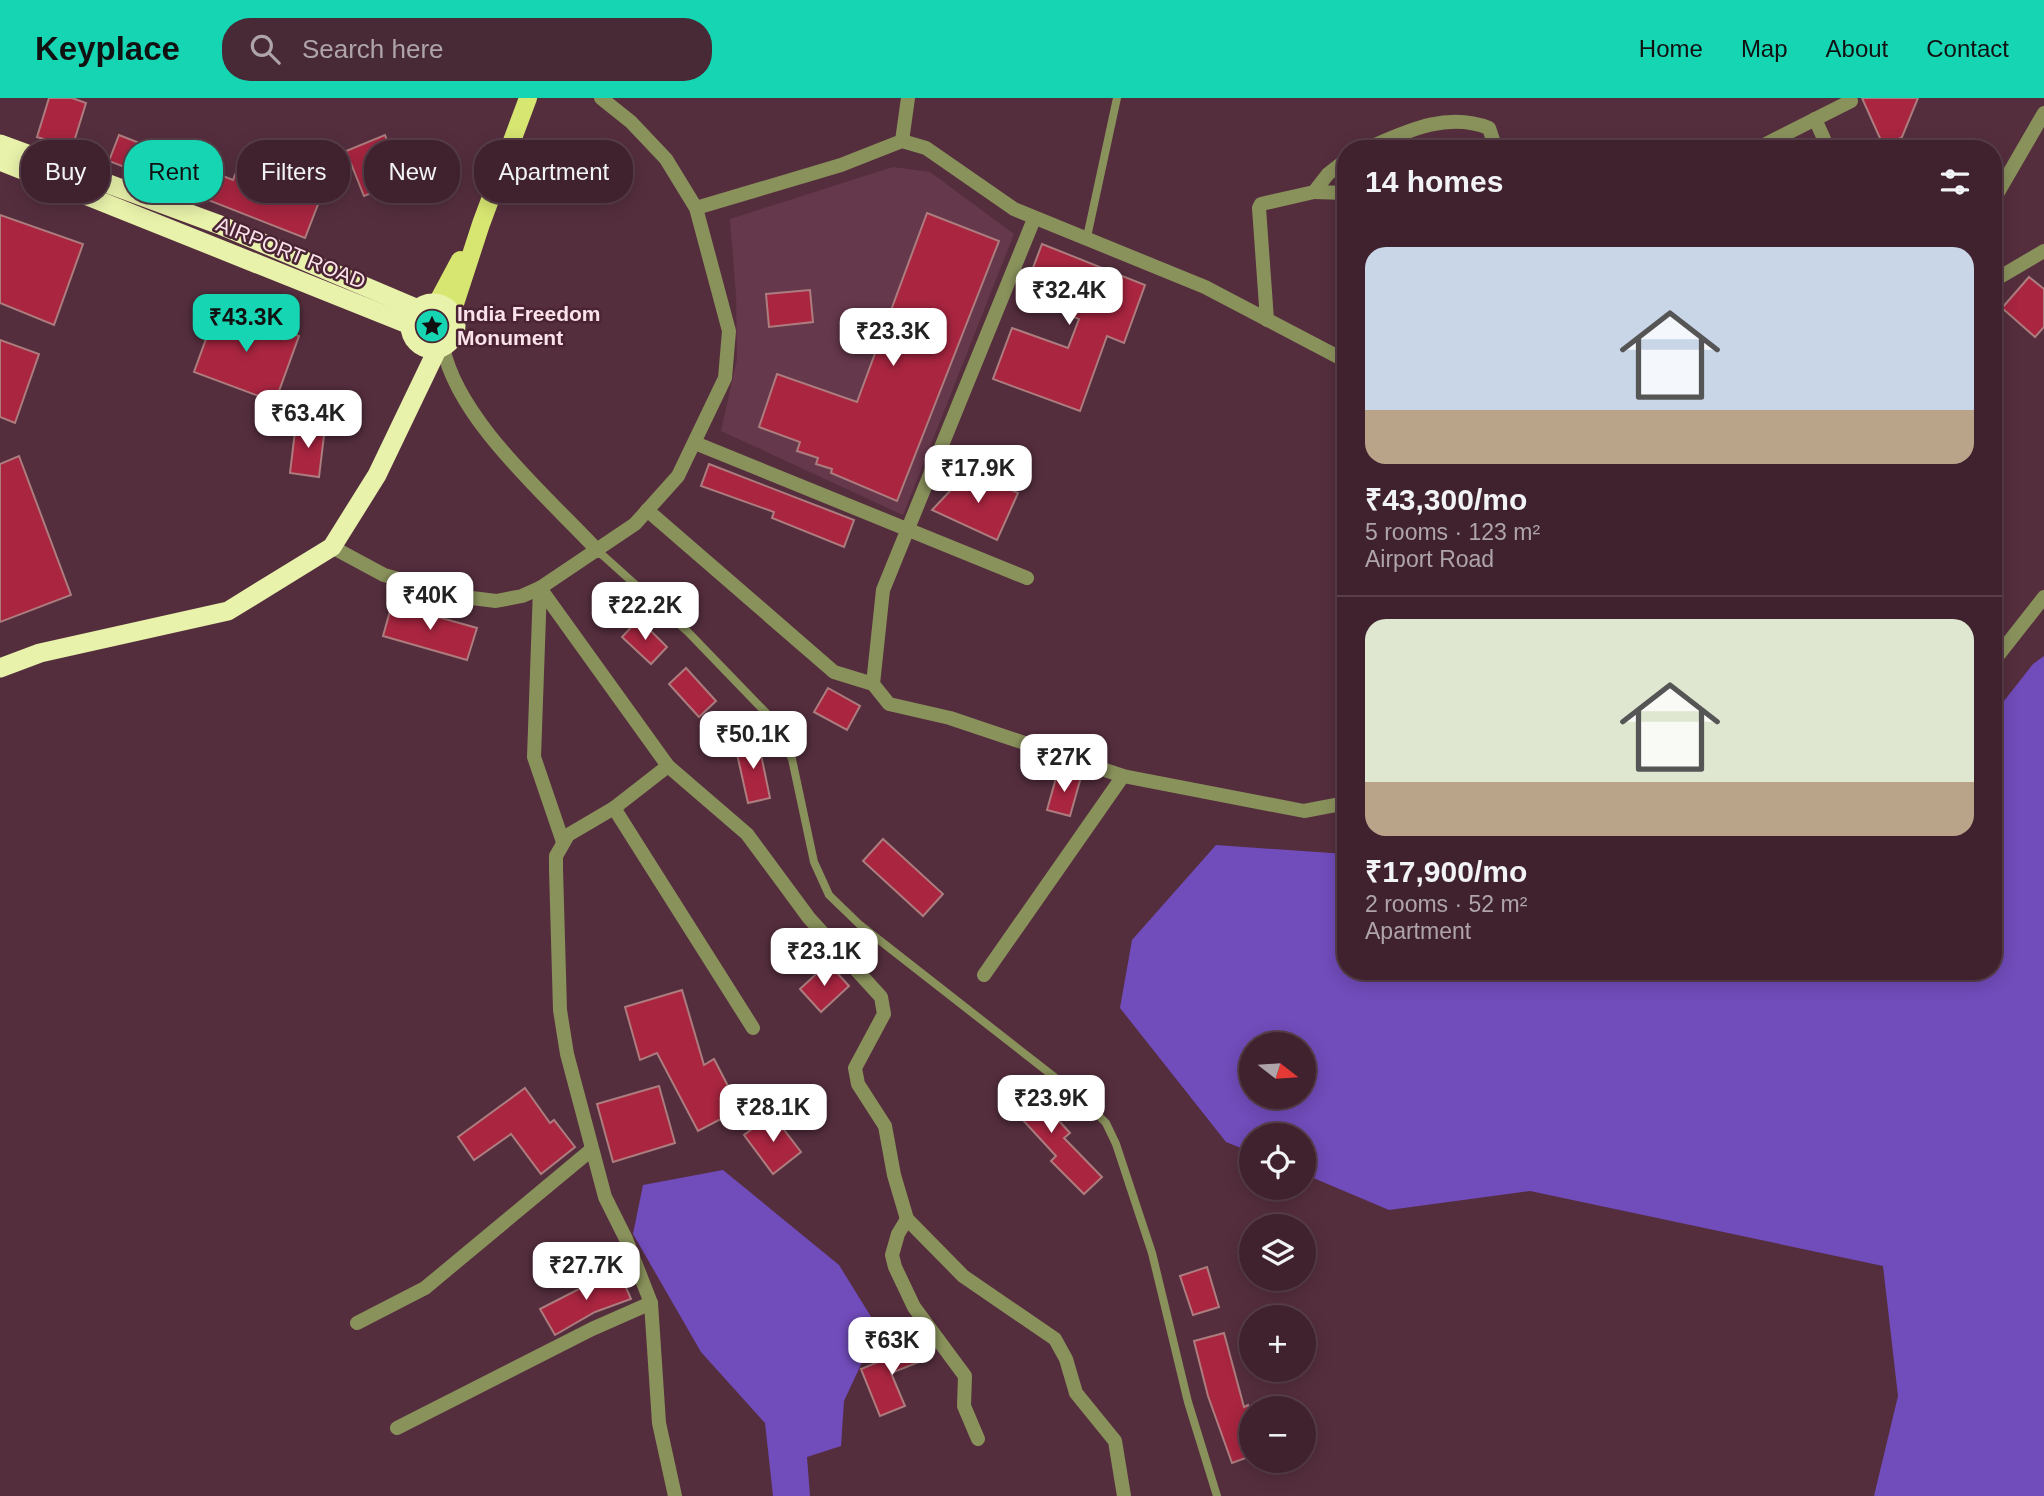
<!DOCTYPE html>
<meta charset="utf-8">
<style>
:root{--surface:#40222e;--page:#472a36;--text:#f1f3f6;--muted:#aea4aa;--line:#593f4a;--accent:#16d5b3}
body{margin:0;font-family:Helvetica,sans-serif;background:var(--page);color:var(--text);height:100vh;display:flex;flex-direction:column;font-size:26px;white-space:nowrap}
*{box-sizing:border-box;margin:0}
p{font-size:23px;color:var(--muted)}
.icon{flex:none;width:38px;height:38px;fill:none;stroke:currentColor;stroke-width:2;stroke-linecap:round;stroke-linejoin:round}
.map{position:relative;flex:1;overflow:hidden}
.drawer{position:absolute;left:1337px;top:42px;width:665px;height:840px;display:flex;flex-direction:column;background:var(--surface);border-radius:28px;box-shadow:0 4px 18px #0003,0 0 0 2px var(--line)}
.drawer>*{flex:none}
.banner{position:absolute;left:21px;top:42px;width:665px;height:63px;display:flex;gap:14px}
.needle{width:46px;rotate:107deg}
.fabs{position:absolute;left:1239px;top:934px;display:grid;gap:14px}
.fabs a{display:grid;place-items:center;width:77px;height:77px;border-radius:50%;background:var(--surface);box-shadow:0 4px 18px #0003,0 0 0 2px var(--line);font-size:35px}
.price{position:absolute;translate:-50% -60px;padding:0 16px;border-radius:14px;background:#fff;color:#222;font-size:23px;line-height:46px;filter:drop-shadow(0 2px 4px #0008)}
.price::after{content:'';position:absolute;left:50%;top:42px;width:21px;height:16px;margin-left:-10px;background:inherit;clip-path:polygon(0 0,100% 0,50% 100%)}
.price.active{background:var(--accent);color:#111}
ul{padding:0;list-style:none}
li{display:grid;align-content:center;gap:14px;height:371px;padding:0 28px}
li+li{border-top:2px solid var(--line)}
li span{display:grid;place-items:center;height:217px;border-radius:21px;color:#555}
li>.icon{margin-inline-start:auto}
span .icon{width:126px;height:126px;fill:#fffc;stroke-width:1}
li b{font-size:30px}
h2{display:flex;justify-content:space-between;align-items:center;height:84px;padding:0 28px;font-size:30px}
.pill{padding:0 24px;border-radius:28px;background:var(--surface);box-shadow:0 4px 18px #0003,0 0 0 2px var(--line);font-size:24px;line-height:63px}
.pill.active{background:var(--accent);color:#111}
header{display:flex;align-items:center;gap:42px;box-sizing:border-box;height:98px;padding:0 35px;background:var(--accent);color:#111}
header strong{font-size:33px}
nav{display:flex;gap:38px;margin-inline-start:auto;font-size:24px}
.search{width:490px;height:63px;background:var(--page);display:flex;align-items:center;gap:18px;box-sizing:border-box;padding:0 24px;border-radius:28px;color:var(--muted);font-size:26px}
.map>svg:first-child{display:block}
.built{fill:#65384b}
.forest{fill:#714cbb;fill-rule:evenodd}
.building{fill:#a92540;stroke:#ac7c7e;stroke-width:2}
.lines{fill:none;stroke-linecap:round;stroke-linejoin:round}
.service{stroke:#8a925c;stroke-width:8}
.minor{stroke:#8a925c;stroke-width:14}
.primary{stroke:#d7e671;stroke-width:18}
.trunk{stroke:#e8f2aa;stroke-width:19}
.labels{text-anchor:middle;stroke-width:5;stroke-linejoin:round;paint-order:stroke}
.street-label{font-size:21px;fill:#fbe2ea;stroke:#4a2433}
.poi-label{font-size:21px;font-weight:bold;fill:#fbe2ea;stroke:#4a2433;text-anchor:start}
</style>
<header>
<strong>Keyplace</strong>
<div class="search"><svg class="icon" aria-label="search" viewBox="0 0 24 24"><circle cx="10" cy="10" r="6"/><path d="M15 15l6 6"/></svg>Search here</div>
<nav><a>Home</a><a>Map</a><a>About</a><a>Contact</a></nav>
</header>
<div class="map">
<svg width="2044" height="1398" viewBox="0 0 2044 1398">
<rect width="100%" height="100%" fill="#552e3e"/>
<!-- built -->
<polygon class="built" points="893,69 930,74 1014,136 903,417 721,333 737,261 736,197 730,121"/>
<!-- forest -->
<g class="forest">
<path d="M2044,558V1398H1874L1898,1298L1883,1168L1530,1093L1389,1112L1304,1076V1038H1251V1054L1226,1044L1120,910L1132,842L1216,747L1346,756V873H1993V617L2033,566ZM1251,947H1304V999H1251Z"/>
<polygon points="723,1072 839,1167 878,1230 844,1303 841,1348 807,1359 810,1398 773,1398 765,1325 701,1254 633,1136 643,1087"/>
</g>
<!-- building -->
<g class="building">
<polygon points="49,0 72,0 86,5 72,50 37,39"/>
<polygon points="1862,0 1918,0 1902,39 1884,49"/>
<polygon points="119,37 233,82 245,51 327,83 305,140 109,63"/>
<polygon points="385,37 402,83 364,98 346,53"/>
<polygon points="927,115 999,143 897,403 831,375 832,371 816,366 818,360 797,353 800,344 759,329 777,276 857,304"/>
<polygon points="0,117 83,146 54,227 0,205"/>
<polygon points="1042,146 1145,187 1124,245 1107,238 1080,313 993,281 1012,230 1068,250 1079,221 1022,199"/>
<polygon points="2029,179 2044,191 2044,229 2035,239 2002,210"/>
<polygon points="810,192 813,224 769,229 766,196"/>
<polygon points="218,208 299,238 275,304 194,274"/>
<polygon points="0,242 39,256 15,325 0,319"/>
<polygon points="296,325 325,329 319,379 290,375"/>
<polygon points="19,358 71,497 0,524 0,366"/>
<polygon points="709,366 854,422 844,449 772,420 774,414 701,388"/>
<polygon points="969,373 1018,395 997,442 932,412"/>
<polygon points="392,506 477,530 467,562 383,538"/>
<polygon points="639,521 667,549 651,566 622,539"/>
<polygon points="686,570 716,603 699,619 669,586"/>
<polygon points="828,590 860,608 847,632 814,614"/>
<polygon points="758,642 770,700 748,705 735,647"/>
<polygon points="1058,673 1081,679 1070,718 1047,712"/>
<polygon points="883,741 943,796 923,818 863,763"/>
<polygon points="828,865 849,888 821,914 800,891"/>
<polygon points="682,892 704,967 714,961 740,1011 698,1033 657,955 640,962 625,909"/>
<polygon points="1019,979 1070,1035 1064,1040 1102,1079 1084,1096 1051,1063 1056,1058 1000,997"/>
<polygon points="659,988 675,1045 613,1064 597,1006"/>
<polygon points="525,990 550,1025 554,1022 575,1049 541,1076 511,1036 474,1062 458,1039"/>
<polygon points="772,1016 801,1054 773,1076 744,1037"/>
<polygon points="1207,1169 1219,1209 1193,1217 1180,1178"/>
<polygon points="618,1171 631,1201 595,1214 555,1237 540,1211"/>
<polygon points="1224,1235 1244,1309 1248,1307 1251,1318 1251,1358 1232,1365 1208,1298 1194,1243"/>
<polygon points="926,1244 932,1259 891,1275 905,1308 880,1318 861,1271"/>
</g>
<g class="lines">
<!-- service -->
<g class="service">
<polyline points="1087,139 1117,0"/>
<polyline points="598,453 688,534 774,623 792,661 814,764 829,797 860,827 1080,999 1106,1025 1116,1046 1152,1155 1188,1304 1217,1398"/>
</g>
<!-- minor -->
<g class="minor">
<polyline points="1815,21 1824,41 1823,51"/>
<polyline points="902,43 908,0"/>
<path d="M1366,51C1405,34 1446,13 1489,30L1496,51"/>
<polyline points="1756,51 1851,3"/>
<polyline points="1314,94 1346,95"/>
<polyline points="1993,103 2044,15"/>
<polyline points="696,110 841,67 902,43 926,50 1014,111 1205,189 1346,263"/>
<polyline points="1034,121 883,492 873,586 889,606 950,620 1123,678 1304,713 1346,705"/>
<polyline points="1993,183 2044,153"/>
<polyline points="1267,222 1259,110 1261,106 1314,94 1328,76 1346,62"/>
<path d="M443,249C458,323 547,398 598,453"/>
<polyline points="695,345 1027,480"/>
<polyline points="647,412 834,574 873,586"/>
<polyline points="332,449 384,477 464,499 496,503 522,498 540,490 635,426 678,378 725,280 729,233 696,110 666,61 631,24 601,0"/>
<polyline points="540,490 668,668 747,736 809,820 881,899 884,916 855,970 858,986 885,1028 894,1077 907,1121 963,1178 1055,1241 1066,1261 1076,1295 1115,1343 1124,1398"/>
<polyline points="540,490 534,659 563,744"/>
<polyline points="1993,564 2044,499"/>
<polyline points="668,668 614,710 568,737 556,758 556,771 560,912 567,956 605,1099 626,1141 651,1205 659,1325 675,1398"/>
<polyline points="614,710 753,930"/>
<polyline points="984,877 1123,678"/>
<polyline points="907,1121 898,1136 892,1157 895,1169 914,1209 965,1278 964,1308 978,1341"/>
<polyline points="357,1225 425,1190 591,1052"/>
<polyline points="397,1330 592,1231 651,1205"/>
</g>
<!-- primary -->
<g class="primary">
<polyline points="437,205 460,162"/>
<polyline points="452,215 481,126 528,0"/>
</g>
<!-- trunk -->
<g class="trunk">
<polyline points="0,46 220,127 418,211"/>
<polyline points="0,63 410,227"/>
<circle cx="433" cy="228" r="23"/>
<polyline points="0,570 40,555 228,513 332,449 377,377 437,252"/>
</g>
</g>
<!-- icons -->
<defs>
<symbol id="sight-disc" viewBox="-11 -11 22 22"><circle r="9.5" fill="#16d5b3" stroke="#4a2433"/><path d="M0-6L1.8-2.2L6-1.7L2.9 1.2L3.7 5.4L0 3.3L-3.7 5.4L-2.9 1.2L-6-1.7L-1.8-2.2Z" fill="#111"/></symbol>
</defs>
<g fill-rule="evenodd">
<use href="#sight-disc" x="413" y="209" width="38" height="38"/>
</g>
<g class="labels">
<!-- street labels -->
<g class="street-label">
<text transform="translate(291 155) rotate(22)" y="7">AIRPORT ROAD</text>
</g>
<!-- poi labels -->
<g class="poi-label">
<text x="457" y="223">India Freedom<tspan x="457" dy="24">Monument</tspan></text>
</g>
</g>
</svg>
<div class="fabs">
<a><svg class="needle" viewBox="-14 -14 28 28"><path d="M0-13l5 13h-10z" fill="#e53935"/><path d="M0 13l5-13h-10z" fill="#aea4aa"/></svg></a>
<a><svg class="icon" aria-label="locate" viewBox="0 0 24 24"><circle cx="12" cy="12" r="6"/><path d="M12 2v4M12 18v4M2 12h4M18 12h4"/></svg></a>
<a><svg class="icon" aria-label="layers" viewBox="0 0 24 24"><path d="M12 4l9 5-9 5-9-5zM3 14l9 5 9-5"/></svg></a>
<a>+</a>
<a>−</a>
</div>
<b class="price" style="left:1069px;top:229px">₹32.4K</b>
<b class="price active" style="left:246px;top:256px">₹43.3K</b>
<b class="price" style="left:893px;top:270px">₹23.3K</b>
<b class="price" style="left:308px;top:352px">₹63.4K</b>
<b class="price" style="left:978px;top:407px">₹17.9K</b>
<b class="price" style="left:430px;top:534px">₹40K</b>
<b class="price" style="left:645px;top:544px">₹22.2K</b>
<b class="price" style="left:753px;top:673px">₹50.1K</b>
<b class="price" style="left:1064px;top:696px">₹27K</b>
<b class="price" style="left:824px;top:890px">₹23.1K</b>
<b class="price" style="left:1051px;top:1037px">₹23.9K</b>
<b class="price" style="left:773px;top:1046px">₹28.1K</b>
<b class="price" style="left:586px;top:1204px">₹27.7K</b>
<b class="price" style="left:892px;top:1279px">₹63K</b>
<div class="banner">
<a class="pill">Buy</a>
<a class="pill active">Rent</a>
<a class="pill">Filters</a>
<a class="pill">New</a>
<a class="pill">Apartment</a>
</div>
<section class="drawer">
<h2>14 homes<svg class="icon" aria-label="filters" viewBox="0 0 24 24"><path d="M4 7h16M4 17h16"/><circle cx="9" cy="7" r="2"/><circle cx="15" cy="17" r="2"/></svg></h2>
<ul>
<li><span style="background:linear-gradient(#c9d6e8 75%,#b9a48a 0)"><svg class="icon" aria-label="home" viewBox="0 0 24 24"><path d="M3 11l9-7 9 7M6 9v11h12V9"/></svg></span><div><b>₹43,300/mo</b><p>5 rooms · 123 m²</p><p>Airport Road</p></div></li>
<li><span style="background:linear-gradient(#dfe7d0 75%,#b9a48a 0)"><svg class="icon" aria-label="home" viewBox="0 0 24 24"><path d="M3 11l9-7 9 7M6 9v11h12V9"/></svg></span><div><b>₹17,900/mo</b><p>2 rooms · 52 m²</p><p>Apartment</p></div></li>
</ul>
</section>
</div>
